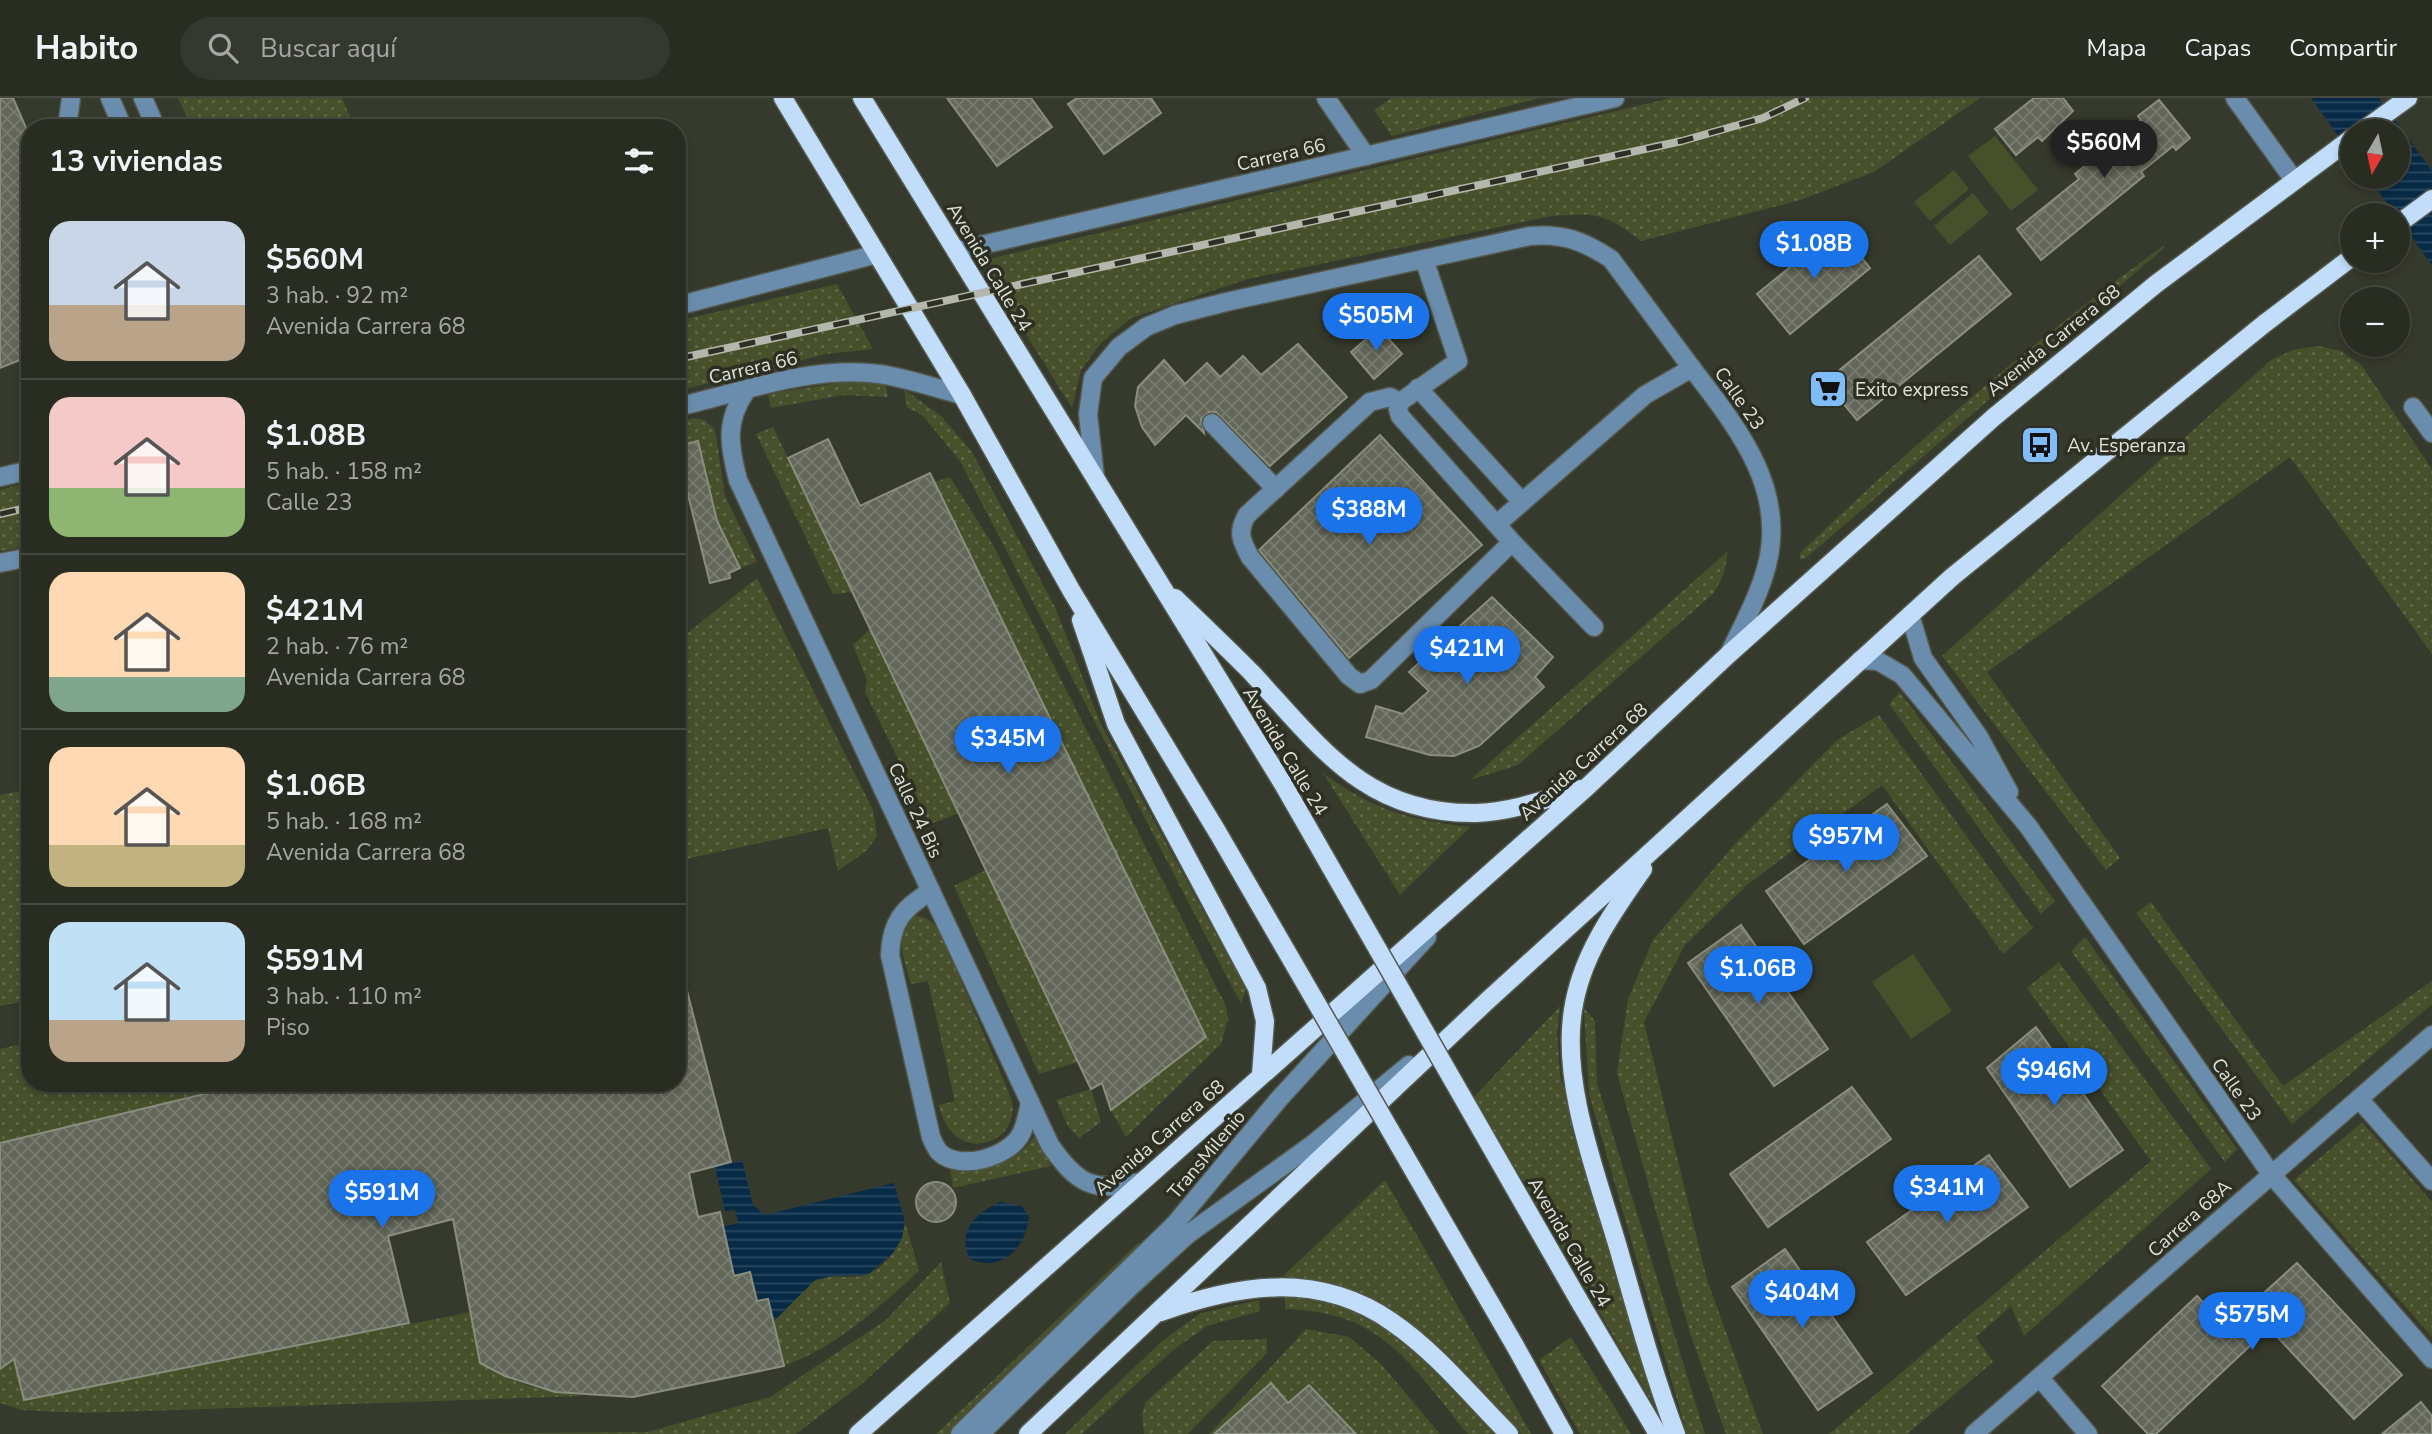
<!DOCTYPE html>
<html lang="es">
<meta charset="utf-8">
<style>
:root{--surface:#282c21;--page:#34382e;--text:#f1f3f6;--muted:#a5a7a5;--line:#44483f;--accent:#1a73e8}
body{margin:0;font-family:"Nunito Sans",sans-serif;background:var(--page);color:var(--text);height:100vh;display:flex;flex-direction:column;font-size:26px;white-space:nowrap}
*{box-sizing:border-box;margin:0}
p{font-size:23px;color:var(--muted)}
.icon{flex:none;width:38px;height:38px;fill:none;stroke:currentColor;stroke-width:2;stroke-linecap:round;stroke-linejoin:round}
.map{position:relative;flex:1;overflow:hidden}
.details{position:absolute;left:21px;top:21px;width:665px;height:973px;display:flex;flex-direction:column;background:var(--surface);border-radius:28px;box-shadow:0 4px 10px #0003,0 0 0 2px var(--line)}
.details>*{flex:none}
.needle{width:46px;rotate:189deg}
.controls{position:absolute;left:2340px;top:21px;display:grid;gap:14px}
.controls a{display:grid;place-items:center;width:70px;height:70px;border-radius:50%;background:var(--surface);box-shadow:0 4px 10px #0003,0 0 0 2px var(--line);font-size:35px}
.price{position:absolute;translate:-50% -60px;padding:0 16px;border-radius:24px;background:var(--accent);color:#fff;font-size:23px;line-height:46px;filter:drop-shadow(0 2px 4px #0008)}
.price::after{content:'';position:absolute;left:50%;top:42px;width:21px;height:16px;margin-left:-10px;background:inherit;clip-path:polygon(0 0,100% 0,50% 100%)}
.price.active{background:#222;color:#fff}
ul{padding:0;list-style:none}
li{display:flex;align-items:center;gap:21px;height:175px;padding:0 28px}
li+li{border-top:2px solid var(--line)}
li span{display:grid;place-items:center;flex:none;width:196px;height:140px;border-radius:21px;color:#555}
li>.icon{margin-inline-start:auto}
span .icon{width:84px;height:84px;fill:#fffc;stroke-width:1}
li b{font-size:30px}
h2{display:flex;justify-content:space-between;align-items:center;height:84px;padding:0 28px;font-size:30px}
header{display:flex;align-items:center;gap:42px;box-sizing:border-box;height:98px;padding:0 35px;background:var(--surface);border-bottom:2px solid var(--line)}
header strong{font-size:33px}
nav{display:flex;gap:38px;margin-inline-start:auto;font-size:24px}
.search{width:490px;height:63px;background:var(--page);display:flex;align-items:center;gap:18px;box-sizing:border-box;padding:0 24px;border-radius:38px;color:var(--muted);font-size:26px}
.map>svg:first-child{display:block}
.grass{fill:url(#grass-dots)}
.pitch{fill:#47502b}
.water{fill:url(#water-rules)}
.building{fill:url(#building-cross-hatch);stroke:#898e7e;stroke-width:2}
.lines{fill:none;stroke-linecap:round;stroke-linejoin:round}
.minor-casing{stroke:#54584b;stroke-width:21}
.major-casing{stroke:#54584b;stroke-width:21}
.minor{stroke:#6a8dae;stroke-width:18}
.major{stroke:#c1ddf9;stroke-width:18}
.rail-casing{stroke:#b3b7ac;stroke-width:8}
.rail{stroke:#2c2f22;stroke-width:5;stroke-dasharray:16;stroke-linecap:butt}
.major-bridge-casing{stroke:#54584b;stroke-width:21;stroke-linecap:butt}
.major-bridge{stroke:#c1ddf9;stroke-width:18}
.labels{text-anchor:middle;stroke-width:7;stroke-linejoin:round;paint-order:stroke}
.street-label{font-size:19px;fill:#dfe2d9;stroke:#2c2f22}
.poi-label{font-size:19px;fill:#dfe2d9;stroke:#2c2f22;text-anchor:start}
</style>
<header>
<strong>Habito</strong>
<div class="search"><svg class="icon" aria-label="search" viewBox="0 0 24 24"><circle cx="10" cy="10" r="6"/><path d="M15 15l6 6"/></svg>Buscar aquí</div>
<nav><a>Mapa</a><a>Capas</a><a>Compartir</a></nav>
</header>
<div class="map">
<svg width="2432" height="1336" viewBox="0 0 2432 1336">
<defs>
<pattern id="grass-dots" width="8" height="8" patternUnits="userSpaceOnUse" patternTransform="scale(1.75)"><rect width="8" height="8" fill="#47502b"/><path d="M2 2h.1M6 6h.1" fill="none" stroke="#616949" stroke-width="1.8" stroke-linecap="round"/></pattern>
<pattern id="water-rules" width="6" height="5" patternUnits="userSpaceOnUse" patternTransform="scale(1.75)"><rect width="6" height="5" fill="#072a46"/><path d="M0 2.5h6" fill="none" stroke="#2b4960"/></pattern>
<pattern id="building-cross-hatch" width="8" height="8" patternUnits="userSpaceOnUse" patternTransform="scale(1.75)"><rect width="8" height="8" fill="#636759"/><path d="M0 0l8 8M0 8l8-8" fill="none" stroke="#797c70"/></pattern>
</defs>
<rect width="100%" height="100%" fill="#363a2c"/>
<!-- grass -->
<g class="grass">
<polygon points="178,0 342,0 355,30 192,30"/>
<polygon points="1391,0 1540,0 1392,38 1374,12"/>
<path d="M1671,0H1980L1874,74L1800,102L1641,143C1605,115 1597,115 1552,118L1248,181L1131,220L1101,245L1081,272L1072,310L980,163Z"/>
<path d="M2163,148L2165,149L1805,461H1800V455C1915,345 2035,241 2163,148Z"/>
<polygon points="837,186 873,251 826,256 677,293 677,223"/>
<polygon points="2318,248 2341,253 2361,267 2432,371 2432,556 2290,359 1987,574 2120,760 2106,772 1942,558 2271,262 2293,252"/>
<polygon points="856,282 885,284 888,299 843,297 771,310 768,296"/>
<polygon points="904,291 942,319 972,354 1055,509 1100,624 1246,891 1241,906 960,363 923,318 907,309"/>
<polygon points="694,320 704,322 715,331 725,398 757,464 740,470 677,348 677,324"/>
<polygon points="773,329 852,494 833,496 756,336"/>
<polygon points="950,379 994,449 1226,908 1228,921 1221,946 1126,1039 1111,1012 1205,939 935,384"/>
<polygon points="30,384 30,448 0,453 0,392"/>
<polygon points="1728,453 1724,475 1714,495 1518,667 1470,682"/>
<polygon points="757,480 873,712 877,738 867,752 838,773 828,730 677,763 677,555 688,552 685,537"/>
<polygon points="870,531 959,715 930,726 865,594 867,582 853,547"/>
<polygon points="1900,594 2055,803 2041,816 1889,606"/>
<polygon points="1879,617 2033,830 2003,856 1882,687 1748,786 1685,847 1644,924 1707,1182 1763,1336 1726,1336 1690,1235 1617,975 1628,901 1653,842 1734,747 1837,642"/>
<path d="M1323,675C1373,712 1409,722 1470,729L1400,797Z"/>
<polygon points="30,691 30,902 0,908 0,697"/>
<polygon points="986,772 1078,964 1039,976 954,788"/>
<polygon points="2151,804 2283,988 2432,883 2432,906 2292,1026 2136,815"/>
<path d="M915,818C930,818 935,827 942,838L1011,1000C1024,1047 952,1070 939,1007L955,1003L928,883L911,886C906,866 890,829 915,818Z"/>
<polygon points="2085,839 2237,1051 2225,1064 2071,853"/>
<polygon points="2059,864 2211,1071 2024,1238 2011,1208 1976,1239 1993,1264 1907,1336 1829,1336 2151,1063 2027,890"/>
<polygon points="1560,908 1557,934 1560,977 1654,1308 1474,999"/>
<polygon points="1584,910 1595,923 1597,985 1705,1336 1687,1336 1589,996"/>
<polygon points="30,944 30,985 250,985 0,1045 0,951"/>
<polygon points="1091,991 1101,1024 1079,1040 1068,1028 1056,1002"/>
<polygon points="2362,1024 2432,1104 2432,1239 2294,1082"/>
<path d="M1035,1038L1051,1068L953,1090L950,1071C984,1073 1014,1067 1035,1038Z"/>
<polygon points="1385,1082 1531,1336 1521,1336 1466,1282 1346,1195 1283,1178"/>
<path d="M905,1124L919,1173C877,1211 838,1248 784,1268L773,1224C788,1212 799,1191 816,1182C828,1175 841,1180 853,1179C883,1178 901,1149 905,1124Z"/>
<polygon points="1138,1145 1145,1146 1166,1170 991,1336 936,1336"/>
<polygon points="941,1164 950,1205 863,1285 796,1336 421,1336 648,1334 770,1299 886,1222"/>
<path d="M1285,1198C1388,1206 1430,1267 1497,1336H1468C1411,1268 1384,1213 1285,1211Z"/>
<polygon points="1259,1202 1260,1213 1207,1228 1173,1252 1082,1336 1065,1336 1162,1243 1201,1215"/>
<polygon points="471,1214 505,1278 529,1288 582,1298 84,1315 22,1312 0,1305 0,1271 12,1253 25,1302"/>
<polygon points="1306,1231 1349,1239 1381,1266 1440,1336 1356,1336 1309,1287 1288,1305 1271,1286 1214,1336 1209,1336"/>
<polygon points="1571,1239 1631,1336 1580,1336 1539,1262"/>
<polygon points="1267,1241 1267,1255 1188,1336 1144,1336 1142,1316 1146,1304 1213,1243"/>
</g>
<!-- pitch -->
<g class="pitch">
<polygon points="1995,38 2038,92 2011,113 1968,58"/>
<polygon points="1954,72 1969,91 1930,123 1914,104"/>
<polygon points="1973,95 1989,115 1950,147 1934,128"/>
<polygon points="1913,856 1952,913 1911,941 1872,884"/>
</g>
<!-- water -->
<g class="water">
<polygon points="2311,0 2379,0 2432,73 2432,167 2368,79 2398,79 2398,33 2352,33 2352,57"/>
<polygon points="742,1062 753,1107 765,1117 894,1085 905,1124 902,1140 893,1155 867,1177 833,1178 815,1182 773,1224 768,1201 757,1203 750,1174 734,1178 723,1129 738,1125 735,1112 725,1113 715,1069"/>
<path d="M1000,1104L1022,1108L1029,1119C1025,1150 1003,1175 970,1161C956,1133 976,1115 1000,1104Z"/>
</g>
<!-- building -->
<g class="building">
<polygon points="0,0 13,0 30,39 30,258 0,270"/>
<polygon points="947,0 1031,0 1052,29 997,68"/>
<polygon points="1077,0 1151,0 1161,15 1104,56 1068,6"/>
<polygon points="2034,0 2063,0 2073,13 2042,43 2038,39 2016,57 1995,31"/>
<polygon points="2159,2 2190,40 2176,52 2173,48 2141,74 2144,78 2041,162 2017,131 2079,81 2075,76 2141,22 2138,18"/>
<polygon points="1838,130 1870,170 1790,236 1757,196"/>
<polygon points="1979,158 2011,196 1857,322 1825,284"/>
<polygon points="1379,230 1402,256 1374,281 1351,254"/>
<polygon points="1298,246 1347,299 1270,368 1216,314 1209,314 1201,321 1204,335 1186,317 1155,347 1142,329 1135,308 1138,289 1164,262 1185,286 1207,265 1220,279 1243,258 1261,277"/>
<polygon points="1380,337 1482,447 1349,560 1259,452"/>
<polygon points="828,341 860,408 930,375 1206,939 1111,1012 1102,985 1091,991 788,360"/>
<polygon points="698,343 717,423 740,470 729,475 730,480 710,485 683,377 677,379 677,348"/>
<polygon points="1492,499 1553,559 1535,579 1544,589 1479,648 1454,658 1430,657 1366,639 1376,608 1403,616 1429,593 1409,574"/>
<polygon points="1887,706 1927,758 1804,846 1766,793"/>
<polygon points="1741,827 1828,951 1774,988 1688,865"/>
<polygon points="683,877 731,1064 689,1075 698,1119 720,1114 734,1178 750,1174 757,1203 768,1201 784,1268 633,1299 555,1294 505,1278 480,1265 453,1121 388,1138 409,1225 24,1302 14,1261 0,1271 0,1045 250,985 677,985 677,878"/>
<polygon points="2036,929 2123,1052 2070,1089 1987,970"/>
<polygon points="1852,989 1891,1041 1768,1129 1730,1076"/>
<polygon points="1989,1057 2028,1109 1906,1197 1867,1144"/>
<circle cx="936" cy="1104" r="20"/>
<polygon points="1785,1151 1872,1275 1818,1312 1732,1189"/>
<polygon points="2297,1165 2402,1277 2354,1321 2269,1230 2156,1336 2148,1336 2102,1288 2197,1198 2226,1229"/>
<polygon points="1271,1285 1288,1305 1309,1287 1356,1336 1214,1336"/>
<polygon points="2421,1304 2432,1318 2432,1336 2382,1336"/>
</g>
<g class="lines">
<defs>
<g id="minor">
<polyline points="110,0 123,30"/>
<polyline points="143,0 156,30"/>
<polyline points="1326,0 1366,58"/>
<polyline points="2235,0 2294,82"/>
<polyline points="67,30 71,0"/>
<polyline points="956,153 1615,0"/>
<polyline points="1424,161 1458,263 1400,304 1398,311 1400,318 1512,444 1594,529"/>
<polyline points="677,208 877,156"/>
<polyline points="1418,290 1522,404"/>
<path d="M746,293C725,323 729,347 738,382L1050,1047C1077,1086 1093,1095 1140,1084"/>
<path d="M1400,304L1390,299L1370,304L1247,417C1237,434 1241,442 1250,459L1349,578L1360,586L1371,582L1512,444"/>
<path d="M677,309C742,294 812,267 879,276C907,280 935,290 962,297"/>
<polyline points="2413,309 2432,335"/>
<polyline points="1212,325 1276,391"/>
<polyline points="0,379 30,372"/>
<path d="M1095,379L1088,316L1093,280L1119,249L1146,229L1175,217L1226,204L1530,138C1564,135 1583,143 1611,161C1638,197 1664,233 1691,269C1735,327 1787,388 1767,467C1759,498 1743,527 1729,556"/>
<polyline points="1497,426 1645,297 1692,270"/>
<polyline points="0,465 30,459"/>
<polyline points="1910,517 1923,560 1979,639 2009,694"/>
<polyline points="1860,562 1878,563 1902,577 2028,728 2271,1076 2432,1261"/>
<path d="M931,793C903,810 891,824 890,857L931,1039C933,1044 936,1050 939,1054C960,1074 1009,1059 1021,1036C1026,1026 1028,1014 1030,1004"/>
<polyline points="2359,1001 2432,1083"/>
<polyline points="2040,1280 2088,1336"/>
<polyline points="960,1336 1175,1126 1279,1001 1427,839"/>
<polyline points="980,1336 1130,1189 1187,1137 1313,1046 1409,967"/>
<polyline points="1974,1336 2432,937"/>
</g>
<g id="major">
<polyline points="783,0 962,297 1071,492 1218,735"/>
<polyline points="862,0 1283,686"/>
<polyline points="2362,33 2408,0"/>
<polyline points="2398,126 2432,101"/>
<path d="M1175,500C1200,524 1226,549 1251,574C1319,647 1365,717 1476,715C1511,714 1547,701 1580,691"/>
<polyline points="1081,522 1116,626 1257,890 1265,923 1261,977"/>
<path d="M1643,771C1613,814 1581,858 1573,912C1561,986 1597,1077 1618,1149C1636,1212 1653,1275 1676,1336"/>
<polyline points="1581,1206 1658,1336"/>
<path d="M1161,1214C1240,1186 1319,1173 1392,1224C1436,1254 1472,1299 1509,1336"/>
<polyline points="1514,1246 1564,1336"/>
<polyline points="858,1336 1587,689 1729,556 1994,319 2156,186 2352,40"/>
<polyline points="1028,1336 1486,904 1952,479 2264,226 2352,159"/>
</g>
</defs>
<!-- minor casing -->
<use href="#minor" class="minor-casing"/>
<!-- major casing -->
<use href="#major" class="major-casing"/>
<!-- minor -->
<use href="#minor" class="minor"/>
<!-- major -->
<use href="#major" class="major"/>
<defs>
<g id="rail">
<polyline points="677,261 1682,43 1763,20 1805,0"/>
<polyline points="0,416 30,409"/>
</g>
</defs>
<!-- rail casing -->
<use href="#rail" class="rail-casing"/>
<!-- rail -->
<use href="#rail" class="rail"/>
<defs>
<g id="major-bridge">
<polyline points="1283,686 1581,1206"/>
<polyline points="1218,735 1514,1246"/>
</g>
</defs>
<!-- major-bridge casing -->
<use href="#major-bridge" class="major-bridge-casing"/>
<!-- major-bridge -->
<use href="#major-bridge" class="major-bridge"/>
</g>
<!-- icons -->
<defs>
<symbol id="supermarket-square" viewBox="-11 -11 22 22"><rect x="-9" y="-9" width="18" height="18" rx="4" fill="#7ebdf9" stroke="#2c2f22"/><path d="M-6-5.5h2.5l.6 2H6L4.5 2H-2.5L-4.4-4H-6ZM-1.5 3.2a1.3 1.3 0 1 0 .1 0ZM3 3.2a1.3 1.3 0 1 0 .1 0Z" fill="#111"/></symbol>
<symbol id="bus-square" viewBox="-11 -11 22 22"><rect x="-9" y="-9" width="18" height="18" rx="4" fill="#7ebdf9" stroke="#2c2f22"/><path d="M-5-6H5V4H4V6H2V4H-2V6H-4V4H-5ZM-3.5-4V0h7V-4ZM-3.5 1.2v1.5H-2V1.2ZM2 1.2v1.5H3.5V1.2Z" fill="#111"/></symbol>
</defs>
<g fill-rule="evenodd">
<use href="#supermarket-square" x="1806" y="269" width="44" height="44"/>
<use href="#bus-square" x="2018" y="325" width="44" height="44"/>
</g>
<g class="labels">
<!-- street labels -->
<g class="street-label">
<text transform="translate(1281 56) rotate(-13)" y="7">Carrera 66</text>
<text transform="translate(990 169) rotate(59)" y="7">Avenida Calle 24</text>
<text transform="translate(2053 242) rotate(-39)" y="7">Avenida Carrera 68</text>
<text transform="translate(753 269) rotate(-13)" y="7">Carrera 66</text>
<text transform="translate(1740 300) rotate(55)" y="7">Calle 23</text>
<text transform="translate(1286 653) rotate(59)" y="7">Avenida Calle 24</text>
<text transform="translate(1583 663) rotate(-42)" y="7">Avenida Carrera 68</text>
<text transform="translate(916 712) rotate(65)" y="7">Calle 24 Bis</text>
<text transform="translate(2237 991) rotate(55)" y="7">Calle 23</text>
<text transform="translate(1159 1039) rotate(-41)" y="7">Avenida Carrera 68</text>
<text transform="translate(1206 1056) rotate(-50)" y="7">TransMilenio</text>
<text transform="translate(2189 1120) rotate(-42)" y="7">Carrera 68A</text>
<text transform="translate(1570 1144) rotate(60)" y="7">Avenida Calle 24</text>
</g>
<!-- poi labels -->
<g class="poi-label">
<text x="1855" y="298">Exito express</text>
<text x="2067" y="354">Av. Esperanza</text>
</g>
</g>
</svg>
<div class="controls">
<a><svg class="needle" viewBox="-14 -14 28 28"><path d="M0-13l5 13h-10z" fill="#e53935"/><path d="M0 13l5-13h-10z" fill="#a5a7a5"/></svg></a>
<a>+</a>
<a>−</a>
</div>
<b class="price active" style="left:2104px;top:82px">$560M</b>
<b class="price" style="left:1814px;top:183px">$1.08B</b>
<b class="price" style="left:1376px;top:255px">$505M</b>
<b class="price" style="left:1369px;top:449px">$388M</b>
<b class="price" style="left:1467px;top:588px">$421M</b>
<b class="price" style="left:1008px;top:678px">$345M</b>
<b class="price" style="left:1846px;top:776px">$957M</b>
<b class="price" style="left:1758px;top:908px">$1.06B</b>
<b class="price" style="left:2054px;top:1010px">$946M</b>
<b class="price" style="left:1947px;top:1127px">$341M</b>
<b class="price" style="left:382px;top:1132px">$591M</b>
<b class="price" style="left:1802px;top:1232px">$404M</b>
<b class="price" style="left:2252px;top:1254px">$575M</b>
<section class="details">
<h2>13 viviendas<svg class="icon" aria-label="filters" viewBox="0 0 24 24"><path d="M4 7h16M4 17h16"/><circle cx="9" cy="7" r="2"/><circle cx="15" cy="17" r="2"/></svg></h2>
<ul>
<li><span style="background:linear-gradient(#c9d6e8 60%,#b9a48a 0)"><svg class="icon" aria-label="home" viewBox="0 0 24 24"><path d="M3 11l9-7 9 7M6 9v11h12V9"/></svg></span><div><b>$560M</b><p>3 hab. · 92 m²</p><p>Avenida Carrera 68</p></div></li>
<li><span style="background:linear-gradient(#f6c9c9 65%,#8fb573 0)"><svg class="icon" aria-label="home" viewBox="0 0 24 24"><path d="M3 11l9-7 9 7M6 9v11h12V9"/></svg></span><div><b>$1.08B</b><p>5 hab. · 158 m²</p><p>Calle 23</p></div></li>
<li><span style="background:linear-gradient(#ffd9b3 75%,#7fa58c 0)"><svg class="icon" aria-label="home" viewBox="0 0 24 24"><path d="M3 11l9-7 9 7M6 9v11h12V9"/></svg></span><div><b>$421M</b><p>2 hab. · 76 m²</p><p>Avenida Carrera 68</p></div></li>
<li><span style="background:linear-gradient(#ffd9b3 70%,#c2b280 0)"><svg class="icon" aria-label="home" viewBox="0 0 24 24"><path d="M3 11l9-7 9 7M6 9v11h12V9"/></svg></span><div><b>$1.06B</b><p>5 hab. · 168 m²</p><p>Avenida Carrera 68</p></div></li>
<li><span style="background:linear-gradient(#bfe0f5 70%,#b9a48a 0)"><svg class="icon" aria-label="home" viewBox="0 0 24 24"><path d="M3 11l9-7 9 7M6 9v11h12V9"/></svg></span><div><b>$591M</b><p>3 hab. · 110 m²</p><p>Piso</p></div></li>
</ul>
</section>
</div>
